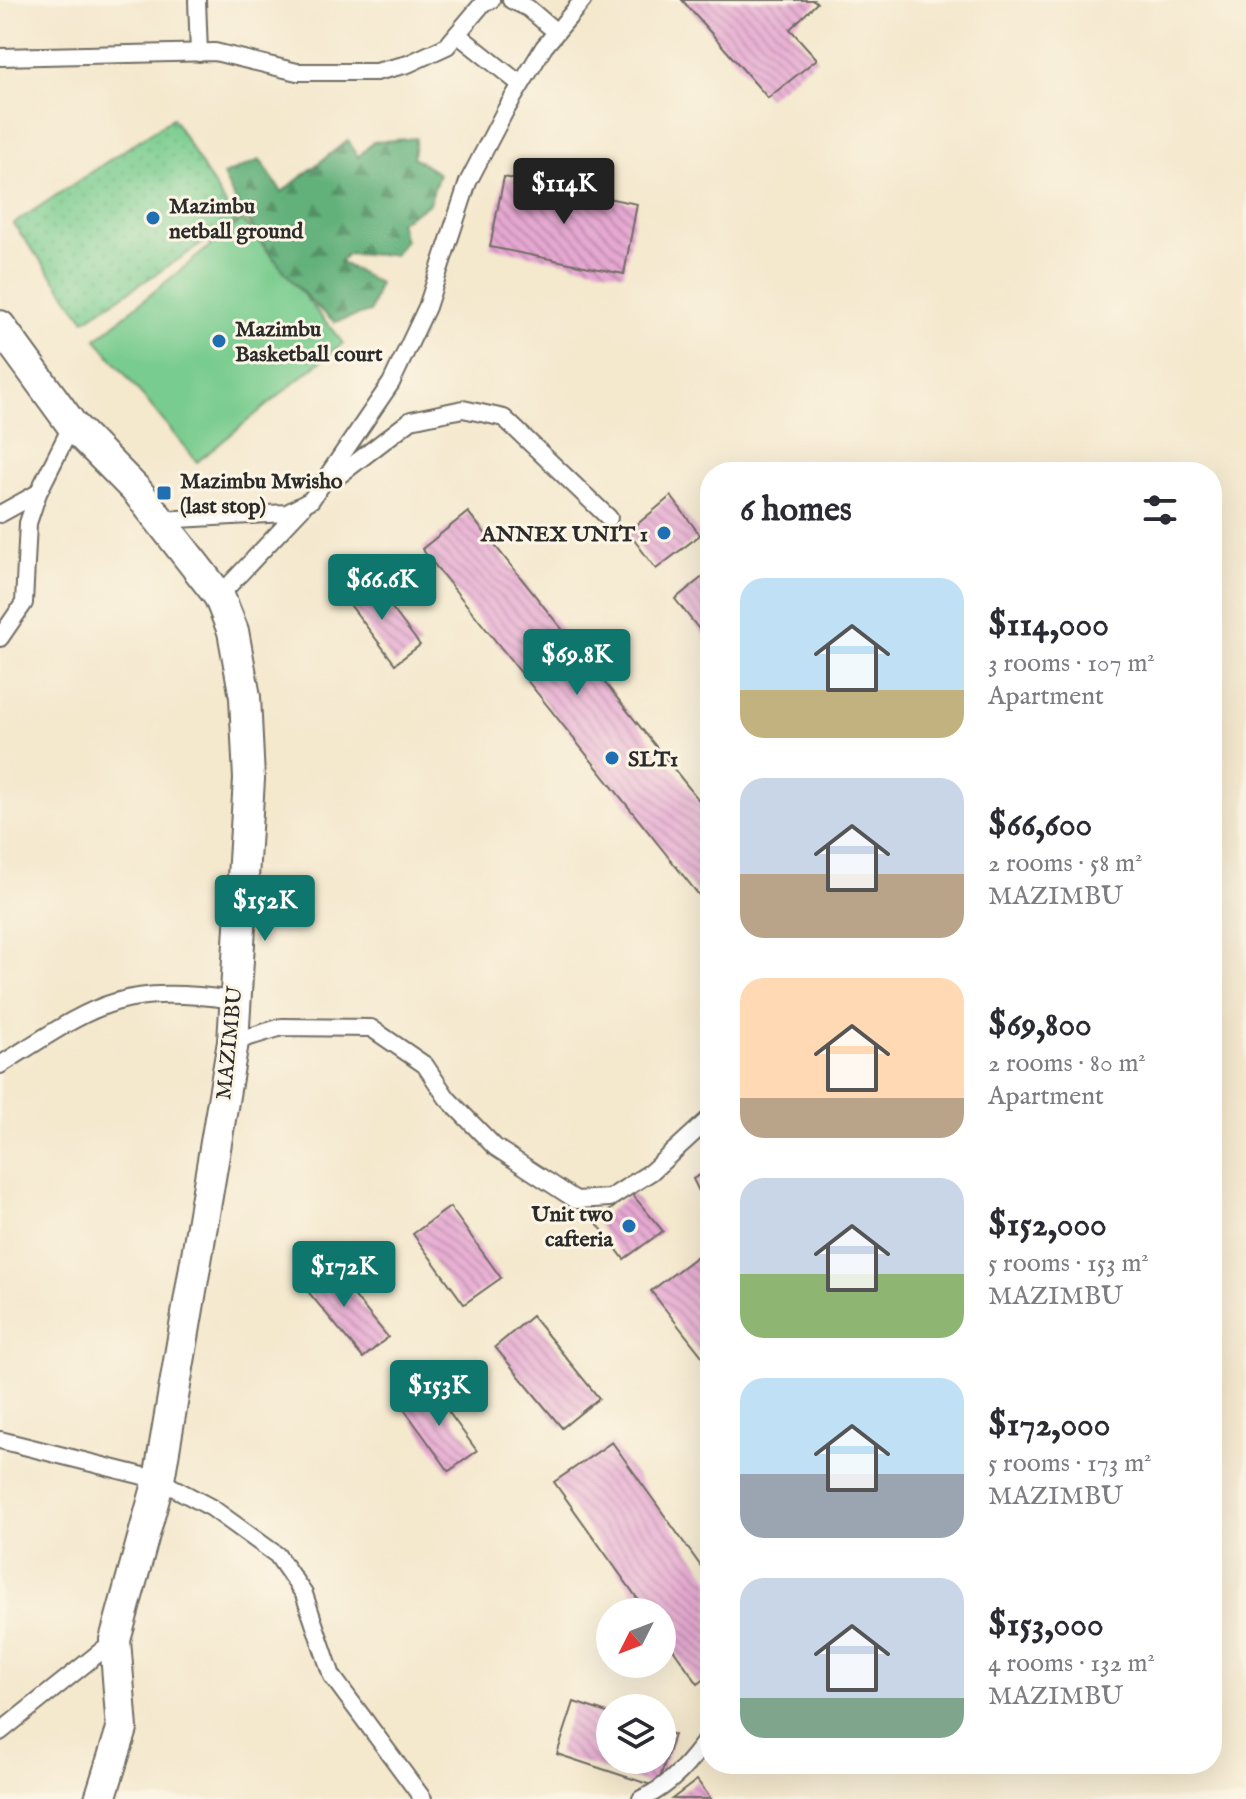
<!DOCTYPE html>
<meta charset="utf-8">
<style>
:root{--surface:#fff;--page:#f7f7f7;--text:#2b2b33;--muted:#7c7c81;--accent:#0f766e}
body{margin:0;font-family:"IM FELL English",serif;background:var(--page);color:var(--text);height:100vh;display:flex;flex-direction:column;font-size:30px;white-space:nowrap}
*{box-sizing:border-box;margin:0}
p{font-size:26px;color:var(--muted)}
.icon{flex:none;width:44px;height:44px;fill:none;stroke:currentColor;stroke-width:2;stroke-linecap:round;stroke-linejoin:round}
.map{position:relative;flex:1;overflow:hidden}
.sheet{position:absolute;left:700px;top:462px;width:522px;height:1312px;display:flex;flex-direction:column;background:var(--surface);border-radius:32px;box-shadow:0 8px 32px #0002}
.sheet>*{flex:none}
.needle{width:52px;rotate:228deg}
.buttons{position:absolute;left:596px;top:1598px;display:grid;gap:16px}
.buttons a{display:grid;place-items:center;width:80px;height:80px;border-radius:50%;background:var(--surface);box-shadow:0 8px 32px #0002;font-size:40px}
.price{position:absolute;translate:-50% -68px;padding:0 18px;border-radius:8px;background:var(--accent);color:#fff;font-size:26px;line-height:52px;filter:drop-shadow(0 2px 4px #0008)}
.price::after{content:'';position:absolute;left:50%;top:48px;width:24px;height:18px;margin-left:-12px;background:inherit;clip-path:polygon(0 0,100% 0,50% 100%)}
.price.current{background:#222;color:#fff}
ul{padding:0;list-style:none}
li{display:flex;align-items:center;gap:24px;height:200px;padding:0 40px}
li span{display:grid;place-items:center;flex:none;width:224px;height:160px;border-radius:24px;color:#555}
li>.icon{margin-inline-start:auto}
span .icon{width:96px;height:96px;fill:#fffc;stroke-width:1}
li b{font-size:34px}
h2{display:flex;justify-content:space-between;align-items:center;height:96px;padding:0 40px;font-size:34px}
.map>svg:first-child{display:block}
.forest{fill:url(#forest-firs);stroke:#466e52;stroke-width:2}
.park{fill:url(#park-dots);stroke:#527c5d;stroke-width:2}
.pitch{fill:#79cc8f;stroke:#527c5d;stroke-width:2}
.building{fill:url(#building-back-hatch)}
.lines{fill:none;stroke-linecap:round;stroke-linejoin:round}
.service-casing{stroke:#716d64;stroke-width:20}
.minor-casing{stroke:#716d64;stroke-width:34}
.service{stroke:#fff;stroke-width:16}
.minor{stroke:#fff;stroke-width:30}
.poi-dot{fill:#1f6fb2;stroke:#fcf5e5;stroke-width:3}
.labels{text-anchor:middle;stroke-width:6;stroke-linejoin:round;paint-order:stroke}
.poi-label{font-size:22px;font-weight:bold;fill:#2b2b2b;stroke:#fcf5e5;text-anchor:start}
.street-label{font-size:22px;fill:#2b2b2b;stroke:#fcf5e5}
</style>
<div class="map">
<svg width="1246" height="1799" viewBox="0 0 1246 1799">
<defs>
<pattern id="forest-firs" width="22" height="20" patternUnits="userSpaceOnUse" patternTransform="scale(2)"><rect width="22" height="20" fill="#62b07a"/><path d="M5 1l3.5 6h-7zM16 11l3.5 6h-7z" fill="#518f64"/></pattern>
<pattern id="park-dots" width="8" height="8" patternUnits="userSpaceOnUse" patternTransform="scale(2)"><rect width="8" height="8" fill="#79cc8f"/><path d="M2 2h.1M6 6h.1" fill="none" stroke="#69af7c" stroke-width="1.8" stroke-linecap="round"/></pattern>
<pattern id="building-back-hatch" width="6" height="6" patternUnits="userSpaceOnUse" patternTransform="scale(2)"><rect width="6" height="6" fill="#e6a8d2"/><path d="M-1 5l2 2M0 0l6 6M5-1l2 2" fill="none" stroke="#bb89ab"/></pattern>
</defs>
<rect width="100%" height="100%" fill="#fcf5e5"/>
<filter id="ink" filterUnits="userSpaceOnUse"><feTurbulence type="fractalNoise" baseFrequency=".0125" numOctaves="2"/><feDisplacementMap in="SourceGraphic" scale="16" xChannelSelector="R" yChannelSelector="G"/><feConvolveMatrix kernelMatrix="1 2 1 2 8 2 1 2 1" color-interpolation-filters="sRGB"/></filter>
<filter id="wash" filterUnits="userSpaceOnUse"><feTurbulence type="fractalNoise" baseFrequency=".006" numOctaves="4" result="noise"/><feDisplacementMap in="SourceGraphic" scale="32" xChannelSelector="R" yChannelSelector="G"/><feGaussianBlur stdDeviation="1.8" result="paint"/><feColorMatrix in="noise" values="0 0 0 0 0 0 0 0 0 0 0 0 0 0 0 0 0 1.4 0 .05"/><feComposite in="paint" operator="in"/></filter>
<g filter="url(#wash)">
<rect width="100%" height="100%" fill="#f4e8cd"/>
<!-- forest -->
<path class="forest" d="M416,138L413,157L439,174L429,204L399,222L405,240L394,255L347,254L340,262L379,283L370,312L335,322C297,294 241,220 223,175L260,160L282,192L348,140L358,157L373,142Z"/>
<!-- park -->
<polygon class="park" points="173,118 236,222 85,320 13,224"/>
<!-- pitch -->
<polygon class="pitch" points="242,220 343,343 197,462 96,339"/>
<g id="blocks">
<!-- building -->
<g class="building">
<polygon points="682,0 814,0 817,3 790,29 817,59 768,98"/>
<polygon points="504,177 637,204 624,274 490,247"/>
<polygon points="671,496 700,535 656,569 628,532"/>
<polygon points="468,512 710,814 710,909 422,549"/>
<polygon points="710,571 710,643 675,599"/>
<polygon points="370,579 420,645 395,664 345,598"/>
<polygon points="710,1169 710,1202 705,1204 693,1179"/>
<polygon points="631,1193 663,1231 624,1259 596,1222"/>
<polygon points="450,1207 501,1278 464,1304 413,1234"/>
<polygon points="696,1257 710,1275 710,1366 651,1291"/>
<polygon points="326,1261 388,1337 363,1358 300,1282"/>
<polygon points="532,1316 599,1398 562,1428 495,1347"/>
<polygon points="429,1385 477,1451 449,1471 401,1405"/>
<polygon points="612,1442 710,1579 710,1675 698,1684 662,1633 662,1612 647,1612 554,1482"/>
<polygon points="574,1702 610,1714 610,1760 662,1760 662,1731 674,1735 657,1787 557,1754"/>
<polygon points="697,1780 711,1799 672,1799"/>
</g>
</g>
</g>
<g filter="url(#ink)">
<use href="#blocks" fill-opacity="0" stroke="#716d64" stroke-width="2"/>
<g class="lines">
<defs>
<g id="service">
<polyline points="197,0 199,53"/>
<polyline points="511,0 528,8 555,31"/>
<polyline points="457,34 520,84"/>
<polyline points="0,57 215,52 297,72 376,72 408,64 447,46 484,2 491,0"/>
<polyline points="337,477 411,420 463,409 504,418 609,518"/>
<polyline points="0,514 38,493"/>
<polyline points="160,520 287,513 311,500 391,383 427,307 468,182 505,111 544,47 583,0"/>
<polyline points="219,596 302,508"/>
<polyline points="0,638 24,603 28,523 38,493 72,425"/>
<polyline points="233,1042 282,1027 371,1028 425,1065 447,1098 495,1147 576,1200 610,1198 651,1172 710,1118"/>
<path d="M0,1065C96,1005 117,984 234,1000"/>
<polyline points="0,1440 159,1480 212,1508 277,1555 304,1594 332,1676 423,1799"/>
<polyline points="0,1732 115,1640"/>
<path d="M641,1799C671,1786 691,1761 710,1735"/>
</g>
<polyline id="minor" points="0,326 72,425 137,491 219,596 233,631 245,697 249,779 233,1042 159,1480 115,1640 122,1729 100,1799"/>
</defs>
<!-- service casing -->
<use href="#service" class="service-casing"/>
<!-- minor casing -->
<use href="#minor" class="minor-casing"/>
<!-- service -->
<use href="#service" class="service"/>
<!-- minor -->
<use href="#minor" class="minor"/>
</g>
</g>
<!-- markers -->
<g class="poi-dot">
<circle cx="153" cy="218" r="8"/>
<circle cx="219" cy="341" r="8"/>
<rect x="156" y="485" width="16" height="16" rx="4"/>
<circle cx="664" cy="533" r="8"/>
<circle cx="612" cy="758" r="8"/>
<circle cx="629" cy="1226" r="8"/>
</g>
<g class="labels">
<!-- poi labels -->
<g class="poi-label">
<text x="169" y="213">Mazimbu<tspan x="169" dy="25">netball ground</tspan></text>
<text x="235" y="336">Mazimbu<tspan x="235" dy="25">Basketball court</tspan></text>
<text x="180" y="488">Mazimbu Mwisho<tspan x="180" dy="25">(last stop)</tspan></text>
<text x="648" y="541" text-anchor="end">ANNEX UNIT 1</text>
<text x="628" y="766">SLT1</text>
<text x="613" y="1221" text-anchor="end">Unit two<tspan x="613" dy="25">cafteria</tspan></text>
</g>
<!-- street labels -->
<g class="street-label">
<text transform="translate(228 1043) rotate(-84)" y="8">MAZIMBU</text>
</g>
</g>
</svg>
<div class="buttons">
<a><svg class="needle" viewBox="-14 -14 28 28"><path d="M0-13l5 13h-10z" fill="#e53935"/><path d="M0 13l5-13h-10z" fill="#7c7c81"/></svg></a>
<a><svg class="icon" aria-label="layers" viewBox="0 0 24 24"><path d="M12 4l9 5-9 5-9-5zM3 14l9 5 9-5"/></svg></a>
</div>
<b class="price current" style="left:564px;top:226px">$114K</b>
<b class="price" style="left:382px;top:622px">$66.6K</b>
<b class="price" style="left:577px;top:697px">$69.8K</b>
<b class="price" style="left:265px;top:943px">$152K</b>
<b class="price" style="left:344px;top:1309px">$172K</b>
<b class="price" style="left:439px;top:1428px">$153K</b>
<section class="sheet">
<h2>6 homes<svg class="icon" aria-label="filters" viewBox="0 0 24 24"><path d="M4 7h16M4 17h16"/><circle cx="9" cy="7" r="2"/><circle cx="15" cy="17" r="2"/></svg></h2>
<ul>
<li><span style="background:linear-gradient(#bfe0f5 70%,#c2b280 0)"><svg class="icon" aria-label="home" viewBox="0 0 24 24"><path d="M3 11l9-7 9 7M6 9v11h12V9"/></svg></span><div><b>$114,000</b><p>3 rooms · 107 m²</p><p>Apartment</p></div></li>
<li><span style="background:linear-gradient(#c9d6e8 60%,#b9a48a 0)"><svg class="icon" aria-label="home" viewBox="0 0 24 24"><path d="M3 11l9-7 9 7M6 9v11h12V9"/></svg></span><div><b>$66,600</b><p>2 rooms · 58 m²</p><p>MAZIMBU</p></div></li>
<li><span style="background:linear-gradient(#ffd9b3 75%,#b9a48a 0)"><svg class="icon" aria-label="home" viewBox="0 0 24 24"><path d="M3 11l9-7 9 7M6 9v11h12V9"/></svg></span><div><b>$69,800</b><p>2 rooms · 80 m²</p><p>Apartment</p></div></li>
<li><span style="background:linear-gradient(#c9d6e8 60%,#8fb573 0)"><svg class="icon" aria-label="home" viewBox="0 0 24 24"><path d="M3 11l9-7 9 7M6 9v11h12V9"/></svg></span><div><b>$152,000</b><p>5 rooms · 153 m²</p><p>MAZIMBU</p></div></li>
<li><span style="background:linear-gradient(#bfe0f5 60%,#9aa5b1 0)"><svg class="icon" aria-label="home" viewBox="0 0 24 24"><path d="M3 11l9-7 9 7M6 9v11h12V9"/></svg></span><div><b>$172,000</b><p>5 rooms · 173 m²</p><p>MAZIMBU</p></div></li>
<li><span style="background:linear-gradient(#c9d6e8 75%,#7fa58c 0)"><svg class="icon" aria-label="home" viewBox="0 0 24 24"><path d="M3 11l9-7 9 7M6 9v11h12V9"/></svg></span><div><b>$153,000</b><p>4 rooms · 132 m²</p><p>MAZIMBU</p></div></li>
</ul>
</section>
</div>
